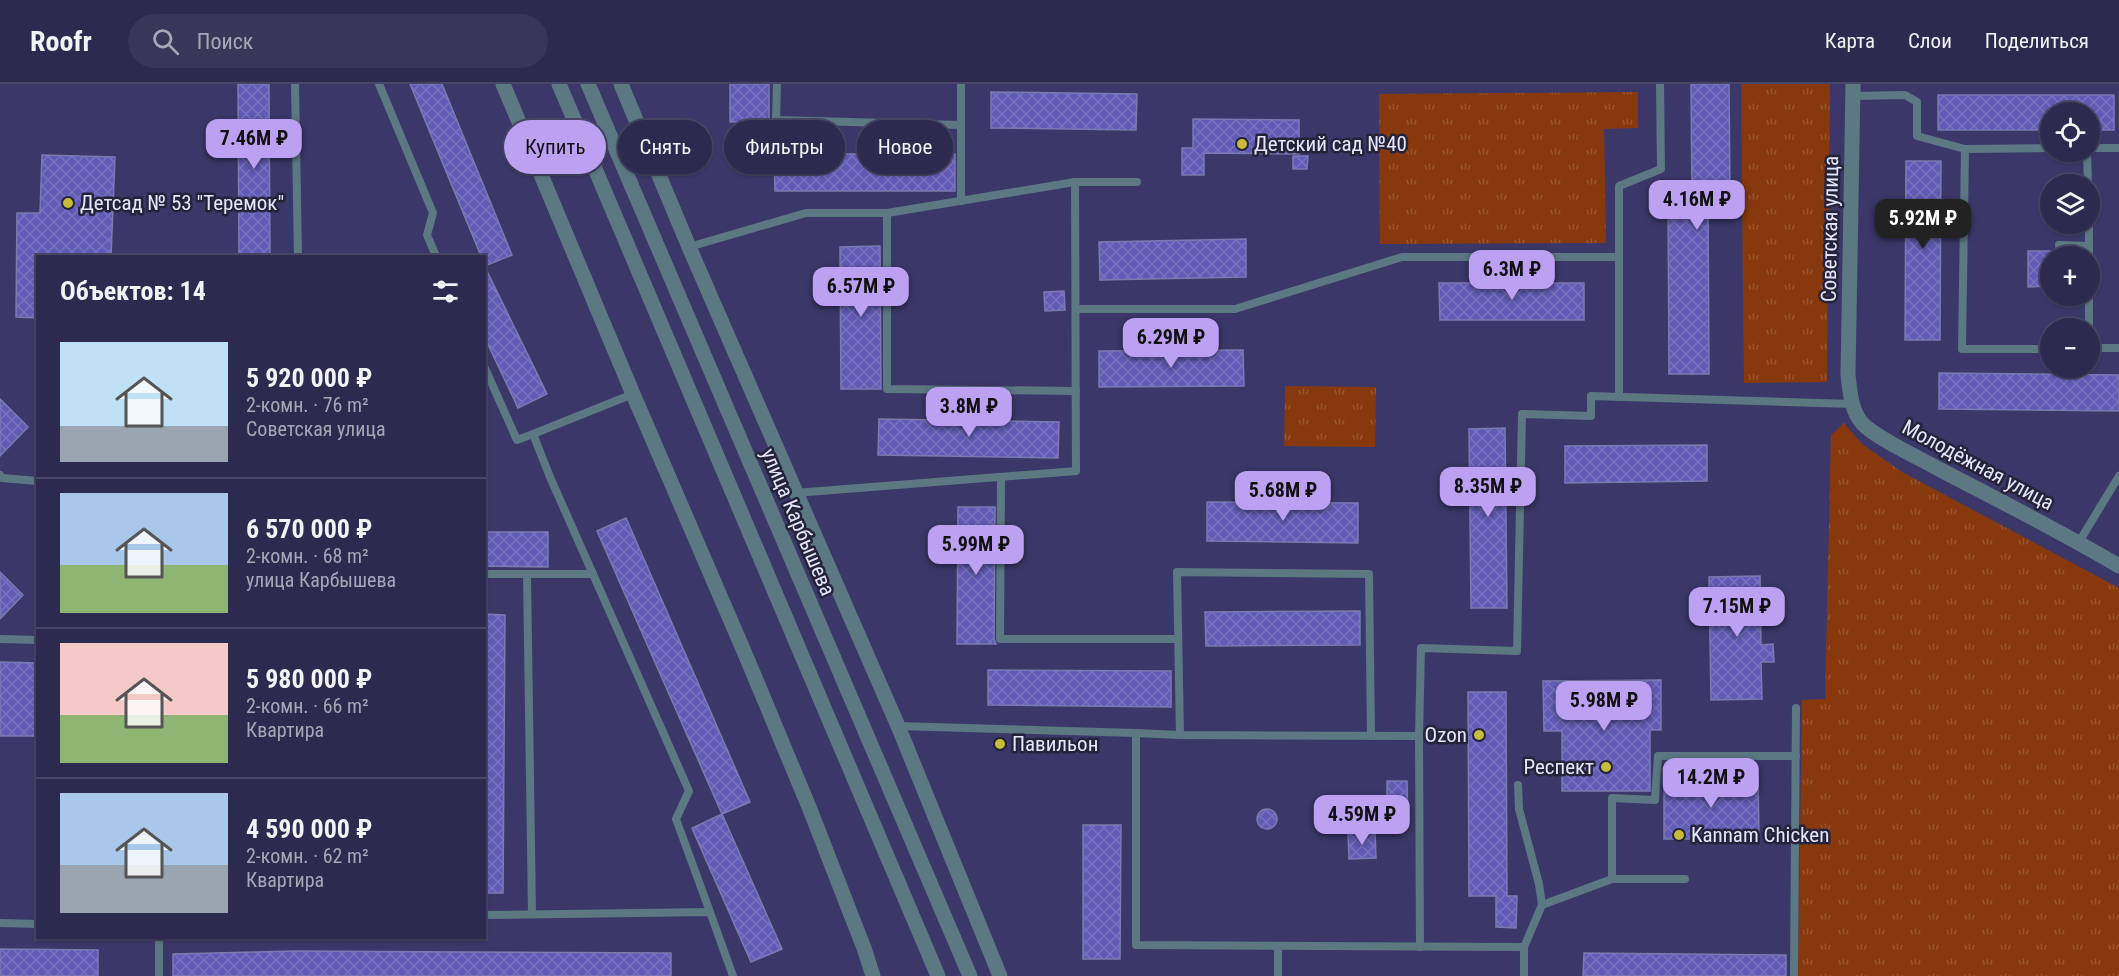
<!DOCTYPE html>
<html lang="ru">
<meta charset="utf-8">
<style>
:root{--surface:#2c2a4f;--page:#383659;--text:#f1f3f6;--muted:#a6a7b7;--line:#484666;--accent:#bca0f2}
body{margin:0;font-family:"Roboto Condensed",sans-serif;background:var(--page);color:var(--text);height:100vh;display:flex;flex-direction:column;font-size:22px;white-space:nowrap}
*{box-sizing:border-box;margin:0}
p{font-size:20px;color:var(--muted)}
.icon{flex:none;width:33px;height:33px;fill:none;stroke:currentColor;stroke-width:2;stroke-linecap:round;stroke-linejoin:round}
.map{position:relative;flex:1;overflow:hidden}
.sheet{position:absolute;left:36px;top:171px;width:450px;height:684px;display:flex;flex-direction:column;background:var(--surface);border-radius:0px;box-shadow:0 2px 4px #0004,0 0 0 2px var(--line)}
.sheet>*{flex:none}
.guide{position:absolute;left:504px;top:36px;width:570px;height:54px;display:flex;gap:12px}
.fabs{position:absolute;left:2040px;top:18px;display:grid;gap:12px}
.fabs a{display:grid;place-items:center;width:60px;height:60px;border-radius:50%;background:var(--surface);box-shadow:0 2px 4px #0004,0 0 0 2px var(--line);font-size:30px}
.price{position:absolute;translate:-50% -51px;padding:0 14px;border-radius:12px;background:var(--accent);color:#111;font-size:20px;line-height:39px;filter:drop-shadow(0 2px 3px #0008)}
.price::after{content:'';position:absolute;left:50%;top:36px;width:18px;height:14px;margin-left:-9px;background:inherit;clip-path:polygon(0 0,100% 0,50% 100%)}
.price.selected{background:#222;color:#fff}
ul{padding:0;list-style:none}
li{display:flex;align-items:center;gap:18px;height:150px;padding:0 24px}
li+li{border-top:2px solid var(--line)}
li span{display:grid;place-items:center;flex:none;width:168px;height:120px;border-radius:0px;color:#555}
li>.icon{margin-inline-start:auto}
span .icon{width:72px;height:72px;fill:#fffc;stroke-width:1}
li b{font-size:26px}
h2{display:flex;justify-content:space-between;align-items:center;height:72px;padding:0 24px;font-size:26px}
.tag{padding:0 21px;border-radius:27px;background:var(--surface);box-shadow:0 2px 4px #0004,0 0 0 2px var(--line);font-size:21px;line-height:54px}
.tag.selected{background:var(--accent);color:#111}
header{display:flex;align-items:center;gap:36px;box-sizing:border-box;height:84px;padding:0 30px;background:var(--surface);border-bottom:2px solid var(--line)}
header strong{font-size:28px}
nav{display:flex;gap:33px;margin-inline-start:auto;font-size:21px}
.search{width:420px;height:54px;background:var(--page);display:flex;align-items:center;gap:15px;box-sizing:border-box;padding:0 21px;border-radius:33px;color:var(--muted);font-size:22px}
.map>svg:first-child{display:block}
.park{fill:url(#park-tufts)}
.building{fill:url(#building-cross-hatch);stroke:#7b7ab1;stroke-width:1.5}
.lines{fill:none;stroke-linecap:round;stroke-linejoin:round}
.service{stroke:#5b7883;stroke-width:8}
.minor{stroke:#5b7883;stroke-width:15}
.tertiary{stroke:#5b7883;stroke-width:15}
.poi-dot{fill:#c7bb3b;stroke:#242339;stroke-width:2}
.labels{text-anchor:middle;stroke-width:5;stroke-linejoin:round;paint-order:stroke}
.poi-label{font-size:21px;fill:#e5e6fe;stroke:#242339;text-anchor:start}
.street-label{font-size:21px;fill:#e5e6fe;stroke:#242339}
</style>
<header>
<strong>Roofr</strong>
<div class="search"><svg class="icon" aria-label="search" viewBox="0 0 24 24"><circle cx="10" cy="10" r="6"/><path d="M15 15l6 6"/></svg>Поиск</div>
<nav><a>Карта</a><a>Слои</a><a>Поделиться</a></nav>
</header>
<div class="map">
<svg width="2119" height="892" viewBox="0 0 2119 892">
<defs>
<pattern id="park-tufts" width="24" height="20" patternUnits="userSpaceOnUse" patternTransform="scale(1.5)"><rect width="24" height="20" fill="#87380d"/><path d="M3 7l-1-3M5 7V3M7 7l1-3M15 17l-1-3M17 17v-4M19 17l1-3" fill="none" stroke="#985531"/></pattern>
<pattern id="building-cross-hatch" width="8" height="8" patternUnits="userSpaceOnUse" patternTransform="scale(1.5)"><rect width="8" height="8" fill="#615bb5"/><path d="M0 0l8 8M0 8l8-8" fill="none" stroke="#7873c0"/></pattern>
</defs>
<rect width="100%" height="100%" fill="#3b3869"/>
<!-- park -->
<g class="park">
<polygon points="1741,0 1830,0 1827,298 1744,299"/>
<polygon points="1638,8 1638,44 1604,45 1606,159 1380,160 1379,10"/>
<polygon points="1285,302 1376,303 1375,363 1284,362"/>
<polygon points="1844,339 1862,360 1902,388 2119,504 2119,892 1798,892 1802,616 1825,615 1831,351"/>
</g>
<!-- building -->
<g class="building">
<polygon points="238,0 269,0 270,172 239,172"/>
<polygon points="410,0 442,0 512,171 485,182 484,172 481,172"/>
<polygon points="730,0 769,0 769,37 730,38"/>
<polygon points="1691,0 1729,0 1730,113 1708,113 1709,290 1669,290 1668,114 1692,113"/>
<polygon points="991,8 1137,10 1136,46 991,44"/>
<polygon points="1938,11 2114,11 2114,46 2090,46 2090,28 2050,28 2050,46 1938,46"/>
<polygon points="1193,35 1299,36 1299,70 1204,69 1204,91 1182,91 1182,64 1193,64"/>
<polygon points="774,70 955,70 955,107 775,107"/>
<polygon points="42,71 115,73 111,172 62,171 62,172 38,172 38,234 16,233 17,129 40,129"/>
<polygon points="1293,72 1308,72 1307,85 1293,85"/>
<polygon points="1906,77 1941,77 1940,256 1905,256"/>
<polygon points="1246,155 1246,193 1100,196 1099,158"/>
<polygon points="880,162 881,305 841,305 840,163"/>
<polygon points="2028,167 2050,167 2050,202 2028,203"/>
<polygon points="484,181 547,310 518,324 484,252"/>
<polygon points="1439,199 1584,199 1584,236 1440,236"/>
<polygon points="1064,207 1065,226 1045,227 1044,208"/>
<polygon points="1243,266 1244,302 1099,303 1099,267"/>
<polygon points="1939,289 2119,291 2119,327 1939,325"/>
<polygon points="0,315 28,343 0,372"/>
<polygon points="879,335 1059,338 1058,374 878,371"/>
<polygon points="1505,344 1507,524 1471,524 1469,345"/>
<polygon points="1707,361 1707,397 1565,399 1565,362"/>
<polygon points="1207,418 1358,419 1358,459 1207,457"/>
<polygon points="958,423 995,423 994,555 996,560 957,560"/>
<polygon points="626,434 750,718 722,730 597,447"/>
<polygon points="484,448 548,448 548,483 484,482"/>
<polygon points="0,488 23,511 0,535"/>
<polygon points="1760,492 1761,561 1773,560 1774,578 1761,578 1762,615 1711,616 1709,493"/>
<polygon points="1360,527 1360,561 1206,562 1205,528"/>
<polygon points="484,530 505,531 503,809 484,809"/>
<polygon points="0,578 38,579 38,652 0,652"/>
<polygon points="988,586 1171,587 1171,623 988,621"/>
<polygon points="1661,596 1661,646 1650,646 1650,707 1562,707 1562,647 1544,647 1543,597"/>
<polygon points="1468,608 1506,608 1507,812 1517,812 1516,844 1496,843 1496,812 1469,812"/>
<polygon points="1664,694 1758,694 1759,755 1664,755"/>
<polygon points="1387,697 1407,697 1408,741 1387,741"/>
<circle cx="1267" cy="735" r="10"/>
<polygon points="722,730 782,865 751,878 692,744"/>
<polygon points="1083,741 1121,741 1120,875 1083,875"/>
<polygon points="1375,748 1376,774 1349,775 1348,749"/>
<polygon points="0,865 98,866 98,892 0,892"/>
<polygon points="295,867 671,869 671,892 173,892 173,870"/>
<polygon points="1584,869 1786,871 1786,892 1583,892"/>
</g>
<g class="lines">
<!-- service -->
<g class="service">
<polyline points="295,0 298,172"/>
<polyline points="379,0 433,129 427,151 436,172"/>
<polyline points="777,0 776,36 961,41"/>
<polyline points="1853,12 1905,11 1917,18 1917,52 1965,65 2050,64"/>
<polyline points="2090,64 2119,64"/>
<polyline points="1965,65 1962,265 2050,265"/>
<polyline points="2087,68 2088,100"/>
<polyline points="961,117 961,0"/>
<polyline points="887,129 887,305 1076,307"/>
<polyline points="2089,140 2089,172"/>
<polyline points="689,163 806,129 887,129 1075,98 1137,98"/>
<polyline points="2060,172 2059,161 2089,162"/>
<polyline points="1076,225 1235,225 1402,173 1619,173"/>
<polyline points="2089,244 2089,212"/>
<polyline points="2090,264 2119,264"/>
<polyline points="484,282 517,356 533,350"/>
<polyline points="633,310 533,350 550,393 689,707 676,735 710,828"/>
<polyline points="1619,313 1619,102 1661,85 1660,0"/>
<polyline points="0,391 2,394 38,397"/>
<polyline points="1001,394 1000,555 1178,555"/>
<polyline points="795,409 1076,387 1075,98"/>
<polyline points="2079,458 2119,392"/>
<polyline points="484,490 527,490"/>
<polyline points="0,555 38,556"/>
<polyline points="898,642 1136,649"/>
<polyline points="1180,651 1177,488 1369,490 1371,652"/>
<polyline points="1419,652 1180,651 1136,649 1136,861 1524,863 1524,892"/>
<polyline points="1518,701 1519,725 1539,800 1542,821"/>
<polyline points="1612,795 1612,714 1655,716 1658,672 1796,672"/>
<polyline points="532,830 527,490 593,490"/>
<polyline points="484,831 710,828 733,892"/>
<polyline points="0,839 38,840"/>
<polyline points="1278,862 1278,892"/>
<polyline points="1420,863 1419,652 1421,564 1517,567 1522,330 1591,332 1591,312 1852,320"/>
<polyline points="1524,863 1542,821 1612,795 1685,795"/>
<polyline points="159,892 159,854"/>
<polyline points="1794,892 1796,624"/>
</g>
<!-- minor -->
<g class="minor">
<polyline points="503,0 633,310 746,572 809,723 864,864 873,892"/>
<polyline points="621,0 689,163 898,642 1000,892"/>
<path d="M1853,0L1848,291C1850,307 1851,327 1862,339C1874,353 1919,374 1937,384C1998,416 2060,447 2119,482"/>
</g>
<!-- tertiary -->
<g class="tertiary">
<polyline points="559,0 938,892"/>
<polyline points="588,0 970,892"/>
</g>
</g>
<!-- markers -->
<g class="poi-dot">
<circle cx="1242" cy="60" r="6"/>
<circle cx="68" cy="119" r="6"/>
<circle cx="1479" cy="651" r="6"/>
<circle cx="1000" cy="660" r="6"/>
<circle cx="1606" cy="683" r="6"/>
<circle cx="1679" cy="751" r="6"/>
</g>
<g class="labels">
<!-- poi labels -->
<g class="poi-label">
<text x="1254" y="67">Детский сад №40</text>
<text x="80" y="126">Детсад № 53 "Теремок"</text>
<text x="1467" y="658" text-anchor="end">Ozon</text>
<text x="1012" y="667">Павильон</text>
<text x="1594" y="690" text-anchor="end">Респект</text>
<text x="1691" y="758">Kannam Chicken</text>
</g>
<!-- street labels -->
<g class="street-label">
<text transform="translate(1830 145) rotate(-89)" y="7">Советская улица</text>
<text transform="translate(1978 381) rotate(28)" y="7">Молодёжная улица</text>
<text transform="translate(798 438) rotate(67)" y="7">улица Карбышева</text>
</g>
</g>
</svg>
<div class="fabs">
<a><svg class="icon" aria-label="locate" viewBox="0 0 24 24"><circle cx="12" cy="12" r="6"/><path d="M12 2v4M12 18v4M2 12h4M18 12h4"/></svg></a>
<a><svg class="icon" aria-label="layers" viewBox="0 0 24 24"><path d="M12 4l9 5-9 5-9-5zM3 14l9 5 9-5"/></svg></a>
<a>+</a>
<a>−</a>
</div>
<b class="price" style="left:254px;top:86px">7.46M ₽</b>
<b class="price" style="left:1697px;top:147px">4.16M ₽</b>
<b class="price selected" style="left:1923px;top:166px">5.92M ₽</b>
<b class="price" style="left:1512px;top:217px">6.3M ₽</b>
<b class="price" style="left:861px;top:234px">6.57M ₽</b>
<b class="price" style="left:1171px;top:285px">6.29M ₽</b>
<b class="price" style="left:969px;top:354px">3.8M ₽</b>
<b class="price" style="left:1488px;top:434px">8.35M ₽</b>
<b class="price" style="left:1283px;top:438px">5.68M ₽</b>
<b class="price" style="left:976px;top:492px">5.99M ₽</b>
<b class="price" style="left:1737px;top:554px">7.15M ₽</b>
<b class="price" style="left:1604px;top:648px">5.98M ₽</b>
<b class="price" style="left:1711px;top:725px">14.2M ₽</b>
<b class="price" style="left:1362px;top:762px">4.59M ₽</b>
<div class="guide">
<a class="tag selected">Купить</a>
<a class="tag">Снять</a>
<a class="tag">Фильтры</a>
<a class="tag">Новое</a>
</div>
<section class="sheet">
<h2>Объектов: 14<svg class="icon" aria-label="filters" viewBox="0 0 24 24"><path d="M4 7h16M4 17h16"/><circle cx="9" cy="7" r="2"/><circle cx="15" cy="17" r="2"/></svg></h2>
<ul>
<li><span style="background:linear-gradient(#bfe0f5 70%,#9aa5b1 0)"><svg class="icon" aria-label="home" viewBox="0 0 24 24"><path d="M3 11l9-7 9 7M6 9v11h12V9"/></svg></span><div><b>5 920 000 ₽</b><p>2-комн. · 76 m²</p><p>Советская улица</p></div></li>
<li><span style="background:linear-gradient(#a9c7e8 60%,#8fb573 0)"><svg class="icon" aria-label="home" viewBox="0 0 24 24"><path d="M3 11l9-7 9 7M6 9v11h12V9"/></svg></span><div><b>6 570 000 ₽</b><p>2-комн. · 68 m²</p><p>улица Карбышева</p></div></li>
<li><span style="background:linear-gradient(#f6c9c9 60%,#8fb573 0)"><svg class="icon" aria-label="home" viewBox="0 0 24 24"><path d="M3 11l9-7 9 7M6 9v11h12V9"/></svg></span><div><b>5 980 000 ₽</b><p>2-комн. · 66 m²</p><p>Квартира</p></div></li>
<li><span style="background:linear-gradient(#a9c7e8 60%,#9aa5b1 0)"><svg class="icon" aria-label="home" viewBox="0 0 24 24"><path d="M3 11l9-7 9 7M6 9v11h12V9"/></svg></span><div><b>4 590 000 ₽</b><p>2-комн. · 62 m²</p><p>Квартира</p></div></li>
</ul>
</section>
</div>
